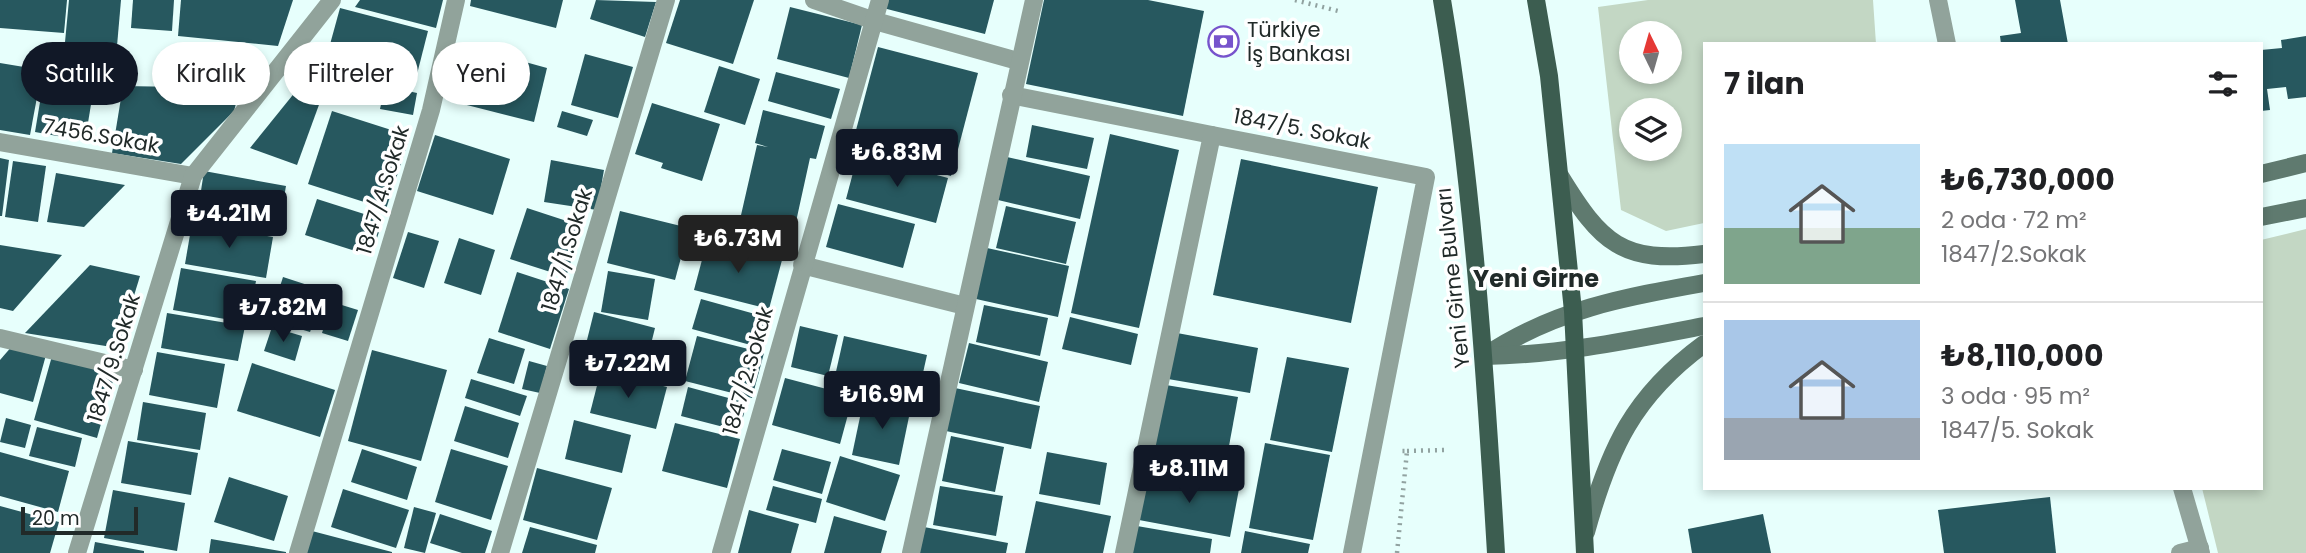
<!DOCTYPE html>
<html lang="tr">
<meta charset="utf-8">
<style>
:root{--surface:#fff;--page:#f2f2f2;--text:#202124;--muted:#757577;--line:#e0e0e0;--accent:#111827}
body{margin:0;font-family:Poppins,sans-serif;background:var(--page);color:var(--text);height:100vh;display:flex;flex-direction:column;font-size:26px;white-space:nowrap}
*{box-sizing:border-box;margin:0}
p{font-size:23px;color:var(--muted)}
.icon{flex:none;width:38px;height:38px;fill:none;stroke:currentColor;stroke-width:2;stroke-linecap:round;stroke-linejoin:round}
.map{position:relative;flex:1;overflow:hidden}
.drawer{position:absolute;left:1703px;top:42px;width:560px;height:448px;display:flex;flex-direction:column;background:var(--surface);border-radius:0px;box-shadow:0 4px 10px #0003}
.drawer>*{flex:none}
.hud{position:absolute;left:21px;top:42px;width:665px;height:63px;display:flex;gap:14px}
.needle{width:46px;rotate:355deg}
.fabs{position:absolute;left:1619px;top:21px;display:grid;gap:14px}
.fabs a{display:grid;place-items:center;width:63px;height:63px;border-radius:50%;background:var(--surface);box-shadow:0 4px 10px #0003;font-size:35px}
.scale{position:absolute;left:21px;bottom:18px;width:117px;box-sizing:border-box;padding-left:7px;border:4px solid #212a29;border-top:0;font-size:19px;line-height:24px;white-space:nowrap;color:#212a29;-webkit-text-stroke:5px #fff;paint-order:stroke}
.price{position:absolute;translate:-50% -60px;padding:0 16px;border-radius:7px;background:var(--accent);color:#fff;font-size:23px;line-height:46px;filter:drop-shadow(0 2px 4px #0008)}
.price::after{content:'';position:absolute;left:50%;top:42px;width:21px;height:16px;margin-left:-10px;background:inherit;clip-path:polygon(0 0,100% 0,50% 100%)}
.price.on{background:#222;color:#fff}
ul{padding:0;list-style:none}
li{display:flex;align-items:center;gap:21px;height:175px;padding:0 21px}
li+li{border-top:2px solid var(--line)}
li span{display:grid;place-items:center;flex:none;width:196px;height:140px;border-radius:0px;color:#555}
li>.icon{margin-inline-start:auto}
span .icon{width:84px;height:84px;fill:#fffc;stroke-width:1}
li b{font-size:30px}
h2{display:flex;justify-content:space-between;align-items:center;height:84px;padding:0 21px;font-size:30px}
.tag{padding:0 24px;border-radius:32px;background:var(--surface);box-shadow:0 4px 10px #0003;font-size:24px;line-height:63px}
.tag.on{background:var(--accent);color:#fff}
.map>svg:first-child{display:block}
.green{fill:#c3d7c4;fill-rule:evenodd}
.building{fill:#27585f}
.lines{fill:none;stroke-linecap:round;stroke-linejoin:round}
.path{stroke:#91a2a0;stroke-width:4.5;stroke-dasharray:2 5;stroke-linecap:butt}
.lane{stroke:#91a39b;stroke-width:18}
.street{stroke:#91a39b;stroke-width:18}
.secondary{stroke:#5f7a6f;stroke-width:18}
.primary{stroke:#3c5d50;stroke-width:18}
.labels{text-anchor:middle;stroke-width:7;stroke-linejoin:round;paint-order:stroke}
.poi-label{font-size:21px;fill:#212a29;stroke:#fff;text-anchor:start}
.street-label{font-size:21px;fill:#212a29;stroke:#fff}
.quarter-label{font-size:24px;font-weight:bold;fill:#212a29;stroke:#fff}
</style>
<div class="map">
<svg width="2306" height="553" viewBox="0 0 2306 553">
<rect width="100%" height="100%" fill="#e7fffc"/>
<!-- green -->
<g class="green">
<path d="M1648,0H1873L1876,44H1704V223L1666,231L1621,210L1598,7ZM1631,33H1670V72H1631ZM1631,110H1670V149H1631Z"/>
<polygon points="2306,229 2306,553 2218,553 2202,488 2261,488 2261,240"/>
</g>
<!-- building -->
<g class="building">
<polygon points="0,0 67,0 64,33 0,28"/>
<polygon points="69,0 121,0 117,46 65,42"/>
<polygon points="133,0 174,0 172,31 131,28"/>
<polygon points="181,0 293,0 278,46 178,36"/>
<polygon points="360,0 443,0 436,28 355,7"/>
<polygon points="471,0 563,0 556,28 470,6"/>
<polygon points="596,0 656,2 645,37 590,19"/>
<polygon points="680,0 754,0 733,64 666,43"/>
<polygon points="886,0 994,0 985,34 883,8"/>
<polygon points="1044,0 1148,0 1204,11 1183,116 1026,84"/>
<polygon points="2015,0 2060,0 2068,44 2001,44 2000,36 2021,33"/>
<polygon points="790,7 862,25 849,78 777,59"/>
<polygon points="340,8 428,31 415,82 326,59"/>
<polygon points="2306,36 2306,97 2288,99 2286,87 2267,89 2270,110 2261,111 2261,50 2282,48 2281,40"/>
<polygon points="470,47 547,68 534,122 455,102"/>
<polygon points="878,47 978,73 951,176 851,149"/>
<polygon points="585,54 633,67 618,118 571,105"/>
<polygon points="0,63 42,70 30,135 0,130"/>
<polygon points="46,66 96,74 85,141 35,132"/>
<polygon points="719,66 760,79 745,125 704,112"/>
<polygon points="776,72 840,89 831,119 768,101"/>
<polygon points="123,86 240,88 234,111 181,164 112,153"/>
<polygon points="385,86 417,93 413,115 380,109"/>
<polygon points="296,91 320,102 297,165 250,148"/>
<polygon points="652,103 720,124 702,181 661,168 663,163 635,154"/>
<polygon points="763,110 825,126 816,159 810,158 790,249 736,237 757,145 768,147 755,143"/>
<polygon points="332,111 410,136 386,209 308,184"/>
<polygon points="562,111 593,120 587,136 557,127"/>
<polygon points="1032,125 1094,138 1087,169 1026,157"/>
<polygon points="1110,134 1179,150 1139,328 1071,313"/>
<polygon points="435,135 510,159 493,215 417,191"/>
<polygon points="858,154 948,178 936,223 846,199"/>
<polygon points="1007,157 1090,176 1080,219 998,200"/>
<polygon points="0,158 9,160 2,216 0,216"/>
<polygon points="1241,159 1378,187 1351,323 1213,295"/>
<polygon points="551,160 604,170 597,210 544,202"/>
<polygon points="13,161 46,166 38,222 5,217"/>
<polygon points="204,171 286,186 278,231 197,217"/>
<polygon points="56,173 125,185 84,227 47,222"/>
<polygon points="317,199 383,220 371,256 305,235"/>
<polygon points="838,204 915,224 903,268 826,247"/>
<polygon points="1006,206 1076,222 1066,264 996,248"/>
<polygon points="527,208 582,226 566,277 510,259"/>
<polygon points="620,211 689,228 675,280 607,263"/>
<polygon points="192,223 273,237 266,278 185,264"/>
<polygon points="408,232 439,241 424,288 393,278"/>
<polygon points="459,238 495,250 481,295 444,283"/>
<polygon points="707,241 782,260 769,309 694,290"/>
<polygon points="0,245 62,255 13,311 0,308"/>
<polygon points="987,248 1069,266 1058,317 976,299"/>
<polygon points="90,265 140,276 118,348 25,333"/>
<polygon points="181,268 256,281 248,323 173,310"/>
<polygon points="608,271 655,279 648,320 601,312"/>
<polygon points="517,272 569,289 550,349 498,332"/>
<polygon points="283,277 329,292 322,313 276,299"/>
<polygon points="701,299 766,317 758,347 692,329"/>
<polygon points="332,302 358,310 348,341 322,333"/>
<polygon points="275,303 316,316 310,332 270,320"/>
<polygon points="984,305 1048,318 1040,356 976,342"/>
<polygon points="594,312 655,328 644,372 583,356"/>
<polygon points="167,313 245,326 238,361 161,348"/>
<polygon points="1070,317 1138,334 1131,365 1062,349"/>
<polygon points="800,326 838,335 828,376 791,367"/>
<polygon points="272,327 302,336 295,361 264,351"/>
<polygon points="1177,333 1258,348 1250,393 1168,379"/>
<polygon points="697,336 764,353 752,398 685,381"/>
<polygon points="844,336 927,355 916,404 833,385"/>
<polygon points="489,338 525,349 514,384 477,373"/>
<polygon points="969,343 1048,362 1039,402 959,383"/>
<polygon points="13,345 46,355 33,402 0,393 0,360"/>
<polygon points="372,350 447,370 421,461 348,441"/>
<polygon points="157,352 225,364 217,408 149,395"/>
<polygon points="52,356 116,370 97,438 34,420"/>
<polygon points="1287,357 1349,368 1332,452 1270,440"/>
<polygon points="529,361 547,366 540,393 522,389"/>
<polygon points="252,363 335,390 320,437 237,411"/>
<polygon points="601,370 667,387 656,429 590,413"/>
<polygon points="785,378 853,396 840,444 772,425"/>
<polygon points="471,379 527,396 520,416 465,398"/>
<polygon points="1166,385 1238,397 1222,484 1150,471"/>
<polygon points="688,387 747,403 739,431 681,416"/>
<polygon points="955,388 1040,406 1031,449 946,431"/>
<polygon points="864,398 911,407 899,465 852,455"/>
<polygon points="143,402 206,413 200,450 137,440"/>
<polygon points="465,406 519,423 508,458 454,441"/>
<polygon points="6,418 31,425 25,448 0,442"/>
<polygon points="574,420 631,435 622,473 565,459"/>
<polygon points="675,423 740,439 727,488 662,471"/>
<polygon points="37,427 82,438 75,467 29,456"/>
<polygon points="951,436 1004,447 995,492 942,481"/>
<polygon points="128,441 198,453 191,495 121,483"/>
<polygon points="1265,443 1330,455 1313,540 1249,528"/>
<polygon points="362,449 417,467 407,500 351,482"/>
<polygon points="451,449 508,466 491,520 435,502"/>
<polygon points="782,449 831,462 822,494 773,480"/>
<polygon points="0,452 69,471 58,512 0,496"/>
<polygon points="1047,452 1107,463 1100,505 1039,494"/>
<polygon points="840,456 900,475 885,521 826,502"/>
<polygon points="537,468 612,488 597,540 523,520"/>
<polygon points="1148,473 1239,489 1230,537 1139,520"/>
<polygon points="229,477 288,496 274,541 214,522"/>
<polygon points="773,486 822,499 816,523 766,510"/>
<polygon points="940,486 1003,496 996,536 933,525"/>
<polygon points="343,489 409,510 396,548 331,527"/>
<polygon points="113,490 185,503 177,551 104,538"/>
<polygon points="2050,497 2056,553 1944,553 1938,510"/>
<polygon points="1036,501 1111,516 1103,553 1025,553"/>
<polygon points="0,506 59,522 50,553 0,553"/>
<polygon points="414,507 436,513 425,553 404,548"/>
<polygon points="749,510 799,524 791,553 738,553"/>
<polygon points="440,514 492,531 485,553 462,553 430,543"/>
<polygon points="1763,514 1771,553 1692,553 1688,529"/>
<polygon points="834,516 887,531 881,553 824,553"/>
<polygon points="1137,526 1212,539 1210,553 1132,553"/>
<polygon points="530,527 597,545 595,553 522,553"/>
<polygon points="924,527 1008,543 1006,553 919,553"/>
<polygon points="312,531 392,552 392,553 306,553"/>
<polygon points="1245,531 1310,544 1308,553 1241,553"/>
<polygon points="211,539 286,552 286,553 209,553"/>
<polygon points="95,542 144,551 144,553 93,553"/>
</g>
<g class="lines">
<!-- path -->
<g class="path">
<polyline points="1295,0 1342,12"/>
<polyline points="1407,451 1444,450"/>
<polyline points="1397,553 1407,451 1401,451"/>
</g>
<!-- lane -->
<polyline class="lane" points="2180,553 2200,548"/>
<!-- street -->
<g class="street">
<polyline points="814,0 875,21 1018,61"/>
<polyline points="1938,0 1947,44"/>
<polyline points="1011,95 1212,135"/>
<polyline points="0,142 193,176"/>
<polyline points="802,265 965,306"/>
<polyline points="0,338 134,370"/>
<polyline points="2182,488 2201,553"/>
<polyline points="77,553 193,176 332,0"/>
<polyline points="298,553 431,110 456,0"/>
<polyline points="500,553 666,0"/>
<polyline points="721,553 880,0"/>
<polyline points="911,553 1034,0"/>
<polyline points="1124,553 1212,135 1426,177 1352,553"/>
</g>
<!-- secondary -->
<g class="secondary">
<polyline points="2261,174 2306,163"/>
<path d="M1560,176C1601,243 1622,264 1704,254"/>
<polyline points="2261,217 2306,208"/>
<path d="M1485,356C1553,310 1625,297 1704,283"/>
<path d="M1485,356C1559,355 1631,340 1704,326"/>
<path d="M1586,532C1609,449 1633,396 1704,344"/>
</g>
<!-- primary -->
<g class="primary">
<path d="M1442,0C1473,183 1485,368 1496,553"/>
<polyline points="1536,0 1549,76 1573,311 1585,553"/>
</g>
</g>
<!-- icons -->
<defs>
<symbol id="bank-ring" viewBox="-11 -11 22 22"><circle r="9.5" fill="#fff" stroke="#7753cc" stroke-width="1.5"/><path d="M-6-4H6V4H-6ZM0-2.3a2.3 2.3 0 1 0 0 4.6a2.3 2.3 0 1 0 0-4.6Z" fill="#7753cc"/></symbol>
</defs>
<g fill-rule="evenodd">
<use href="#bank-ring" x="1206" y="24" width="35" height="35"/>
</g>
<g class="labels">
<!-- poi labels -->
<g class="poi-label">
<text x="1247" y="37">Türkiye<tspan x="1247" dy="24">İş Bankası</tspan></text>
</g>
<!-- street labels -->
<g class="street-label">
<text transform="translate(1302 129) rotate(11)" y="7">1847/5. Sokak</text>
<text transform="translate(101 136) rotate(10)" y="7">7456.Sokak</text>
<text transform="translate(383 190) rotate(-73)" y="7">1847/4.Sokak</text>
<text transform="translate(567 250) rotate(-73)" y="7">1847/1.Sokak</text>
<text transform="translate(1453 278) rotate(-96)" y="7">Yeni Girne Bulvarı</text>
<text transform="translate(114 358) rotate(-73)" y="7">1847/9.Sokak</text>
<text transform="translate(748 371) rotate(-74)" y="7">1847/2.Sokak</text>
</g>
<!-- quarter labels -->
<g class="quarter-label">
<text x="1536" y="287">Yeni Girne</text>
</g>
</g>
</svg>
<div class="fabs">
<a><svg class="needle" viewBox="-14 -14 28 28"><path d="M0-13l5 13h-10z" fill="#e53935"/><path d="M0 13l5-13h-10z" fill="#757577"/></svg></a>
<a><svg class="icon" aria-label="layers" viewBox="0 0 24 24"><path d="M12 4l9 5-9 5-9-5zM3 14l9 5 9-5"/></svg></a>
</div>
<div class="scale">20 m</div>
<b class="price" style="left:897px;top:189px">₺6.83M</b>
<b class="price" style="left:229px;top:250px">₺4.21M</b>
<b class="price on" style="left:738px;top:275px">₺6.73M</b>
<b class="price" style="left:283px;top:344px">₺7.82M</b>
<b class="price" style="left:628px;top:400px">₺7.22M</b>
<b class="price" style="left:882px;top:431px">₺16.9M</b>
<b class="price" style="left:1189px;top:505px">₺8.11M</b>
<div class="hud">
<a class="tag on">Satılık</a>
<a class="tag">Kiralık</a>
<a class="tag">Filtreler</a>
<a class="tag">Yeni</a>
</div>
<section class="drawer">
<h2>7 ilan<svg class="icon" aria-label="filters" viewBox="0 0 24 24"><path d="M4 7h16M4 17h16"/><circle cx="9" cy="7" r="2"/><circle cx="15" cy="17" r="2"/></svg></h2>
<ul>
<li><span style="background:linear-gradient(#bfe0f5 60%,#7fa58c 0)"><svg class="icon" aria-label="home" viewBox="0 0 24 24"><path d="M3 11l9-7 9 7M6 9v11h12V9"/></svg></span><div><b>₺6,730,000</b><p>2 oda · 72 m²</p><p>1847/2.Sokak</p></div></li>
<li><span style="background:linear-gradient(#a9c7e8 70%,#9aa5b1 0)"><svg class="icon" aria-label="home" viewBox="0 0 24 24"><path d="M3 11l9-7 9 7M6 9v11h12V9"/></svg></span><div><b>₺8,110,000</b><p>3 oda · 95 m²</p><p>1847/5. Sokak</p></div></li>
</ul>
</section>
</div>
